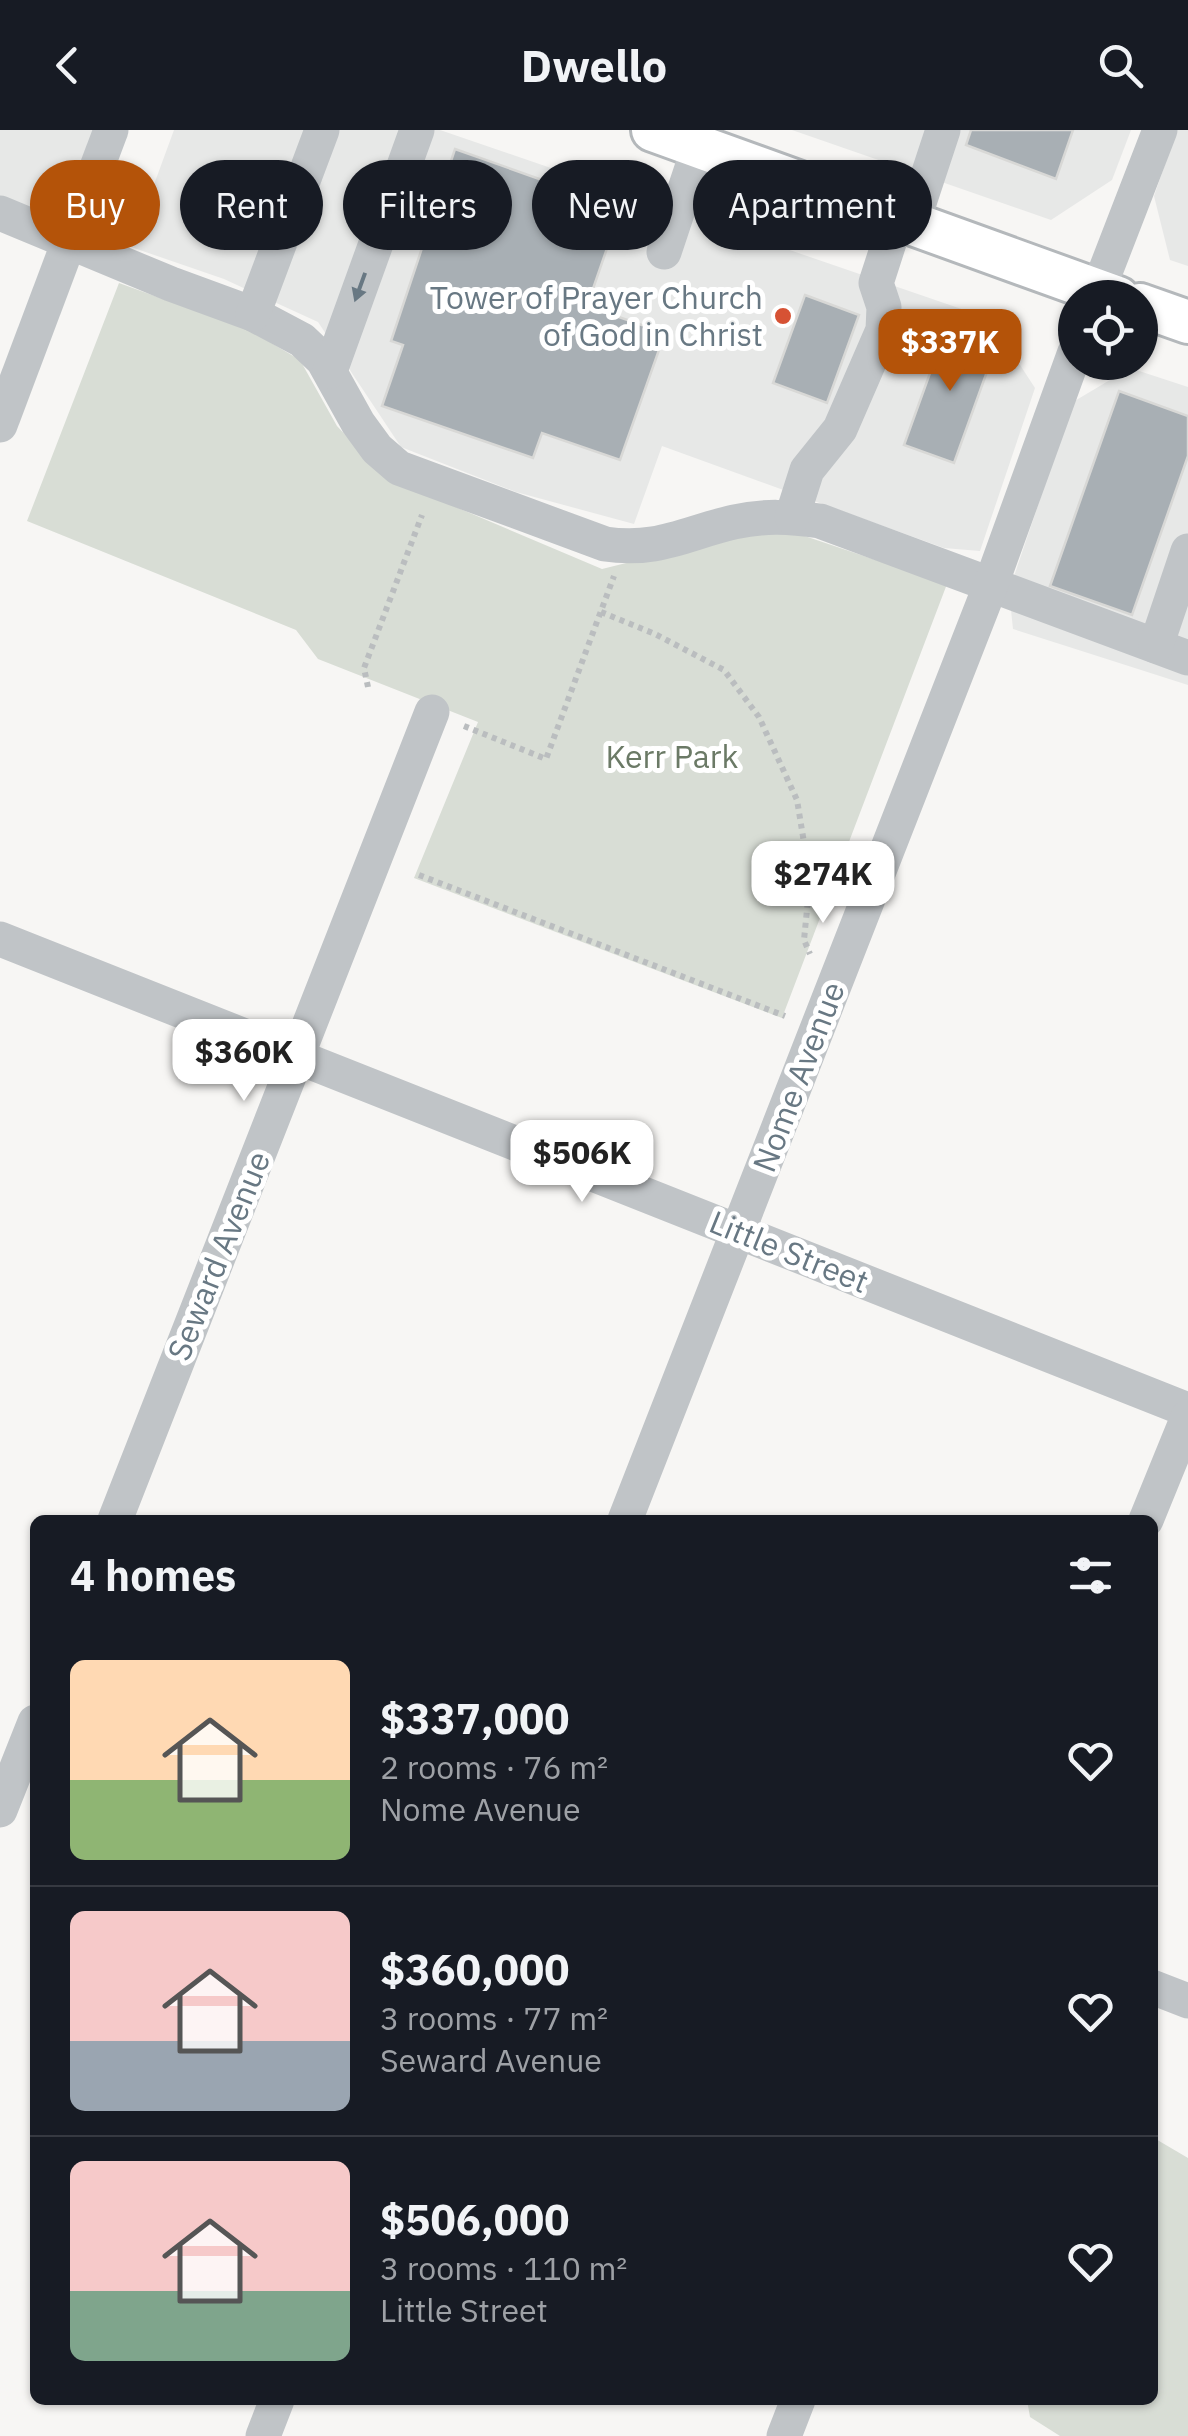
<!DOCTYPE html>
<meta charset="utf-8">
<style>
:root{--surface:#171b24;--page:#242831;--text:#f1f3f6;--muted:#9ea1a6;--line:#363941;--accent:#b45309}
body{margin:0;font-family:"IBM Plex Sans",sans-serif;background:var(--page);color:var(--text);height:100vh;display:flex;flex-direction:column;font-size:38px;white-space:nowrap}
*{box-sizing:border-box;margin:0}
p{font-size:32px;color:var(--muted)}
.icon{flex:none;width:55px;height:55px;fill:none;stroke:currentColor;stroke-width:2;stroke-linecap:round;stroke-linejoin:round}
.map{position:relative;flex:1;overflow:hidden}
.sheet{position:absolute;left:30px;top:1385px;width:1128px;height:890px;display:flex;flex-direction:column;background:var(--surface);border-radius:15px;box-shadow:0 2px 8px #0004}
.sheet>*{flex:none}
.banner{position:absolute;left:30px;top:30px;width:1130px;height:90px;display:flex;gap:20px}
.buttons{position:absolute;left:1058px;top:150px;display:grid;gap:20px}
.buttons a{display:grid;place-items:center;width:100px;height:100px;border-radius:50%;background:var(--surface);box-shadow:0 2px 8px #0004;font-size:50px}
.price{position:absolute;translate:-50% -85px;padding:0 22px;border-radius:20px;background:#fff;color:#222;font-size:32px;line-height:65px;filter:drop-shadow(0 2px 5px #0008)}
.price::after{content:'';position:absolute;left:50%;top:60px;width:30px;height:22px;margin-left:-15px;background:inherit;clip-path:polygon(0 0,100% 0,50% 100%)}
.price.current{background:var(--accent);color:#fff}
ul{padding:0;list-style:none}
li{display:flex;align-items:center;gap:30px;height:250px;padding:0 40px}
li+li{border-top:2px solid var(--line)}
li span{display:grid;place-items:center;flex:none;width:280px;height:200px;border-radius:15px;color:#555}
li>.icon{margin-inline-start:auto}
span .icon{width:120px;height:120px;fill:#fffc;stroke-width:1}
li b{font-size:42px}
h2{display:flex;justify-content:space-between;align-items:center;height:120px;padding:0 40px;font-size:42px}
.tag{padding:0 35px;border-radius:45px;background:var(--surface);box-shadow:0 2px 8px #0004;font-size:35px;line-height:90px}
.tag.current{background:var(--accent);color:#fff}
header{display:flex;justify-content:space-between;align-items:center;height:130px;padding:0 40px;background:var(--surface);font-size:45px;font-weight:700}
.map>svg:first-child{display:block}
.built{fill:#e7e8e7}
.green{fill:#d8ddd5}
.building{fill:#a8afb4;stroke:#d8d8d6;stroke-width:2.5}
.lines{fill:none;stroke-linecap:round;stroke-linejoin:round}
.major-casing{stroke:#b4b8bb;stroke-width:48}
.path{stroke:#babdbf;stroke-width:6;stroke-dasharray:5 5;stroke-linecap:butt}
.minor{stroke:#c0c4c7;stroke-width:35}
.major{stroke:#fff;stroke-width:42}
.oneway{fill:#687883}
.poi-dot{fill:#d65234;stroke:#fff;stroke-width:4}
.labels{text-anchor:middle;stroke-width:10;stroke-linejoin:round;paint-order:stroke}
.poi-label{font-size:32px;fill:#687883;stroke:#fff;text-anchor:end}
.park-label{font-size:32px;fill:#6b7a66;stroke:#fff}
.street-label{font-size:32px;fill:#687883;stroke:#fff}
</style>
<header><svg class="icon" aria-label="back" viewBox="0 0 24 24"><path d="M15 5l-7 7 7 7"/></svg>Dwello<svg class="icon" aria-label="search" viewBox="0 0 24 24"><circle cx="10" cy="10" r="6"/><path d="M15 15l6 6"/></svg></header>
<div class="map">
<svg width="1188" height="2306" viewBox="0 0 1188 2306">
<rect width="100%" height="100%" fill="#f7f6f4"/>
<!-- built -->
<g class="built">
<polygon points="0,0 111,0 68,109 0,85"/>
<polygon points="174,0 440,0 1011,196 1011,221 1035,258 980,421 944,418 662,316 634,394 516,362 401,317 318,192 224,149 131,117"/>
<polygon points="792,0 1131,0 1112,50 1051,90"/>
<polygon points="1177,0 1188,0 1188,136 1170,130 1154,66"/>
<polygon points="1130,238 1188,257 1188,555 1013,499 1009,461 1073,272"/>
</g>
<!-- green -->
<g class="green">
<polygon points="119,153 251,201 300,230 337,296 385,347 602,439 775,396 947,454 782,888 414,748 478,592 318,529 296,500 27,391"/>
<polygon points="1154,2008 1188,2028 1188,2306 1060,2306 1030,2287 1027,2270 1152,2270"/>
</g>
<!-- building -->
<g class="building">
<polygon points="971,0 1073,0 1056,49 966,15"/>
<polygon points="455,19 621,78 587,176 665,203 620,330 542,303 533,328 382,276 403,215 391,211"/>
<polygon points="805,165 859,185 827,273 773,253"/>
<polygon points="947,196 997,214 954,333 904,315"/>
<polygon points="1119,261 1188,286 1188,326 1132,485 1050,456"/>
</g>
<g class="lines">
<defs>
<g id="major">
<polyline points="653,0 1118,168"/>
<polyline points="1140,175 1188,192"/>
</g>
</defs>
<!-- major casing -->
<use href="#major" class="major-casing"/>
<!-- path -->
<g class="path">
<polyline points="601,482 655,504 724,540 759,587 797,670 810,749 804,810 810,824"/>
<polyline points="368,557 364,538 422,385"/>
<polyline points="464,596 546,629 614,446"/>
<polyline points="419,745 785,886"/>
</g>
<!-- minor -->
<g class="minor">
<path d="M0,83L171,154L253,184L302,210L323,230L358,293L377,319L399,338L605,414C657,422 686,403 734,392C764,385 791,387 820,391L1188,528"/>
<polyline points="912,94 943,0"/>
<polyline points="664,122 699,17"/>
<polyline points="1095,168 1160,0"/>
<polyline points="253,184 322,0"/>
<polyline points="330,241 417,0"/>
<polyline points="0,295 111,0"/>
<polyline points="792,387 807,340 840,299 883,200 884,177 876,153 897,88"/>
<polyline points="1156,516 1188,421"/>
<polyline points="0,809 1188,1280"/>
<polyline points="115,1390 432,582"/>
<polyline points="625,1390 990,457 1075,222"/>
<polyline points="1146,1390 1188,1287"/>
<polyline points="0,1680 35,1592"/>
<polyline points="1152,1857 1188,1871"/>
<polyline points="263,2306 277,2270"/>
<polyline points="784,2306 798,2270"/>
</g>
<!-- major -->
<use href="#major" class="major"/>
</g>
<!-- one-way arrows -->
<defs><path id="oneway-solid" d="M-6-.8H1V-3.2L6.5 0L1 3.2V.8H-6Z" transform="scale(2.5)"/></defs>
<use class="oneway" href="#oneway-solid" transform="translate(360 157) rotate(110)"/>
<!-- markers -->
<circle class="poi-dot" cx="783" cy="186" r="10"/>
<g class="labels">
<!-- poi labels -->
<g class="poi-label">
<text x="763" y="179">Tower of Prayer Church<tspan x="763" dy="37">of God in Christ</tspan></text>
</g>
<!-- park labels -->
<g class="park-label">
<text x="672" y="638">Kerr Park</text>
</g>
<!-- street labels -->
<g class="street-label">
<text transform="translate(799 947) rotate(-69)" y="11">Nome Avenue</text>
<text transform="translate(789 1122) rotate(22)" y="11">Little Street</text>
<text transform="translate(219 1126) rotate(-68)" y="11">Seward Avenue</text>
</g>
</g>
</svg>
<div class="buttons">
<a><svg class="icon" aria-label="locate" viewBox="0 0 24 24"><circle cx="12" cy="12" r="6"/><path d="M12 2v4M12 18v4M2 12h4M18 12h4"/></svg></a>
</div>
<b class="price current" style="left:950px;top:264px">$337K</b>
<b class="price" style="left:823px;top:796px">$274K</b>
<b class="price" style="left:244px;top:974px">$360K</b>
<b class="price" style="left:582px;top:1075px">$506K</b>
<div class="banner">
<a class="tag current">Buy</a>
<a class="tag">Rent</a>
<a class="tag">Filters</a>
<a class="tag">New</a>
<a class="tag">Apartment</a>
</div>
<section class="sheet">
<h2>4 homes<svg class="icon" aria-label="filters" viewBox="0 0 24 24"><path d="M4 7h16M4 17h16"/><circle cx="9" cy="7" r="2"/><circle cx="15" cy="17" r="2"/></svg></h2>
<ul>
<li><span style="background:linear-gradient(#ffd9b3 60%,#8fb573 0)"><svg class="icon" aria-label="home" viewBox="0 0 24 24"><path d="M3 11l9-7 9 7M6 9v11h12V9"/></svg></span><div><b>$337,000</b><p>2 rooms · 76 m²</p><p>Nome Avenue</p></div><svg class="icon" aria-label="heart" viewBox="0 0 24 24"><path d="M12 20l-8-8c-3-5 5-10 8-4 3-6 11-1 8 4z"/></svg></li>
<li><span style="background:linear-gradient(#f6c9c9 65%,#9aa5b1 0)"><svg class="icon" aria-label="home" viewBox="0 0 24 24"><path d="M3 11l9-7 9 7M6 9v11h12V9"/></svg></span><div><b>$360,000</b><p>3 rooms · 77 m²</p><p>Seward Avenue</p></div><svg class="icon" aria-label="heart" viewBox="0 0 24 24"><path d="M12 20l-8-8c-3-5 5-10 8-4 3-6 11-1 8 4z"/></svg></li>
<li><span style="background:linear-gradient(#f6c9c9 65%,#7fa58c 0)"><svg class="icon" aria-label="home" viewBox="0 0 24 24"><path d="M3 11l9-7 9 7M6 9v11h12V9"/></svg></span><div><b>$506,000</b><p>3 rooms · 110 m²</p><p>Little Street</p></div><svg class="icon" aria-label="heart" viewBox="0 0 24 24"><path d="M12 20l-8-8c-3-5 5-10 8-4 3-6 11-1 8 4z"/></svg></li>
</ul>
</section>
</div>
